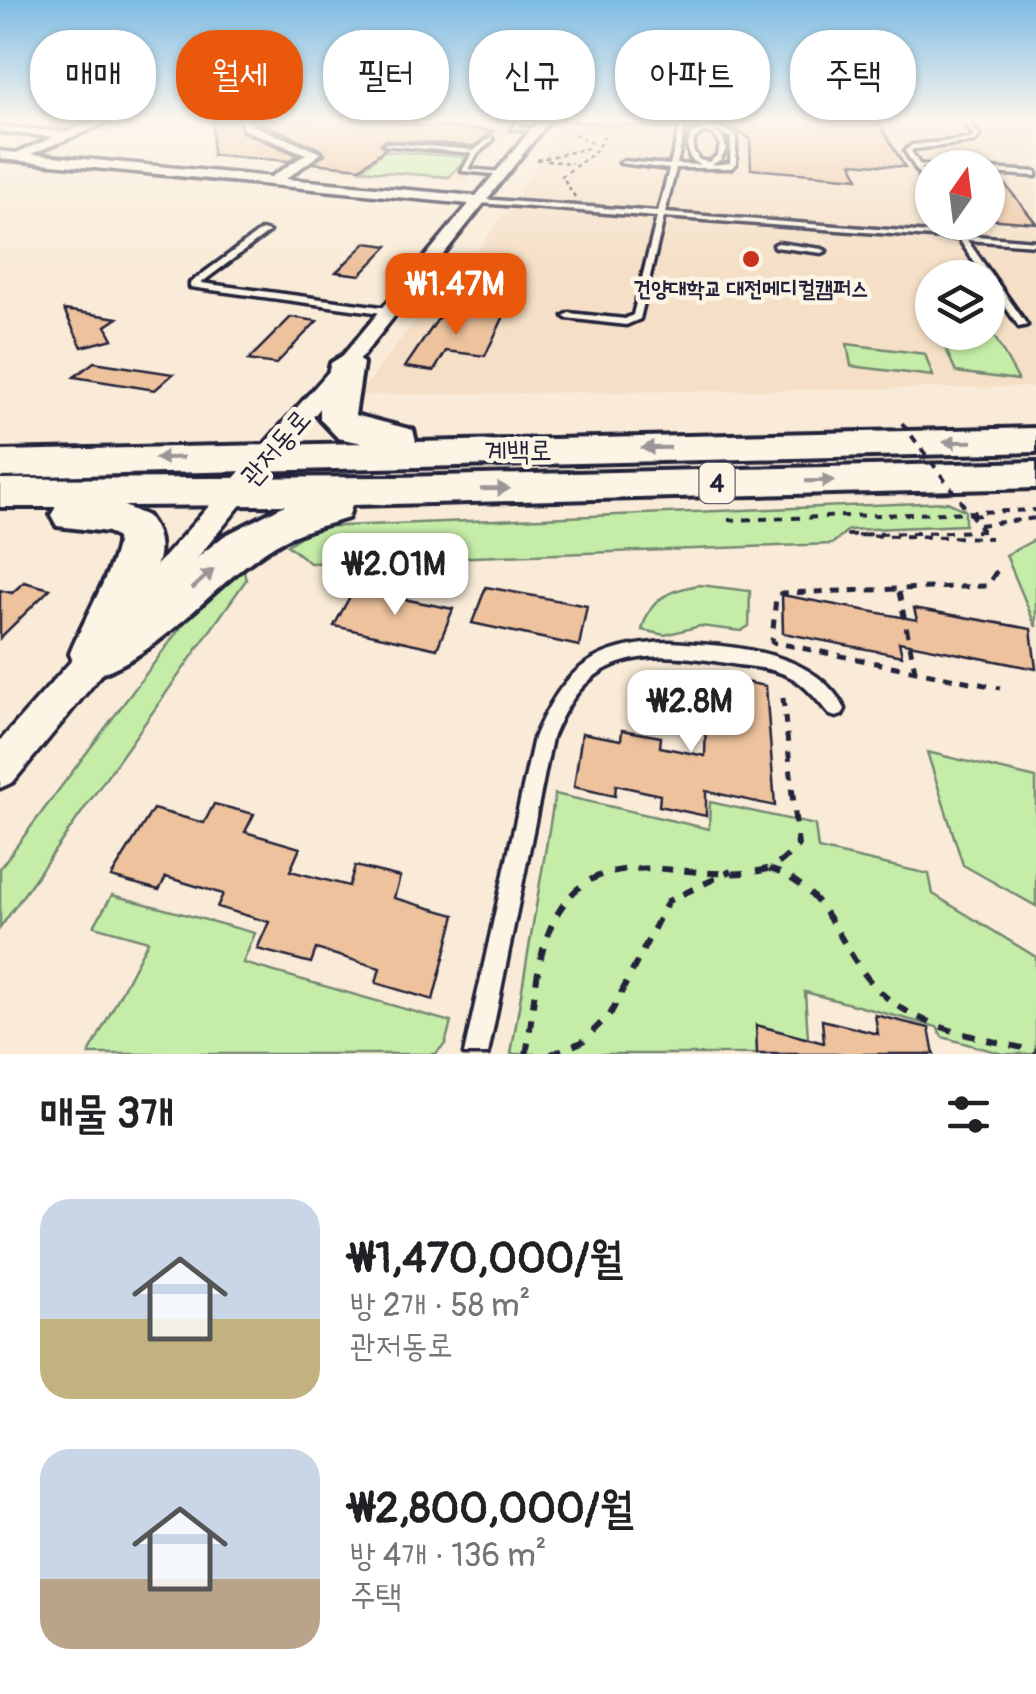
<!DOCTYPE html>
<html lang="ko">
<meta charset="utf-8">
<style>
:root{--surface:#fff;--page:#f6f6f6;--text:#202124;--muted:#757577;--accent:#ea580c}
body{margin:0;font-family:Pangolin,"Poor Story",sans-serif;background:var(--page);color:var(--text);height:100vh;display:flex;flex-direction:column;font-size:38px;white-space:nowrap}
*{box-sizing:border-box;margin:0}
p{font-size:32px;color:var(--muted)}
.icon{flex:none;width:55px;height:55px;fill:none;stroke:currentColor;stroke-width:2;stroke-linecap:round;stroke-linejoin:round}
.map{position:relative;height:1054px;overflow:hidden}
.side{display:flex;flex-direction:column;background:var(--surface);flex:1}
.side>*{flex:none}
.banner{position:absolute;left:30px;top:30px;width:978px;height:90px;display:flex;gap:20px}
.needle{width:65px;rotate:14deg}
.fabs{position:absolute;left:915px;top:150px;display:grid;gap:20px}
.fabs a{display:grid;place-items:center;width:90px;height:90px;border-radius:50%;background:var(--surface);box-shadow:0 2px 8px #0004;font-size:50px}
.price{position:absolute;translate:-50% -85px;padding:0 22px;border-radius:20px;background:#fff;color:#222;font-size:32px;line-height:65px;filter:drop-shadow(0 2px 5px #0008)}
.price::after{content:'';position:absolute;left:50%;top:60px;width:30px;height:22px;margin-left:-15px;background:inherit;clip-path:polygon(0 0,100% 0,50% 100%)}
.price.on{background:var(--accent);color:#fff}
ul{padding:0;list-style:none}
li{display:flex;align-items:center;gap:30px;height:250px;padding:0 40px}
li span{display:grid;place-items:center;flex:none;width:280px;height:200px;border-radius:30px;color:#555}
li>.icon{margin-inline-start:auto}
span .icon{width:120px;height:120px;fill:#fffc;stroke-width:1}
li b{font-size:42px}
h2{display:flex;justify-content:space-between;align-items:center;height:120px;padding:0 40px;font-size:42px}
.tag{padding:0 35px;border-radius:40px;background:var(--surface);box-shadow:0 2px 8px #0004;font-size:35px;line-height:90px}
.tag.on{background:var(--accent);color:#fff}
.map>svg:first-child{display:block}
.built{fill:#f5dfc6;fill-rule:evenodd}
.green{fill:#c5eda8;stroke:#748872;stroke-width:2.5}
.building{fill:#edc29d;stroke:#22223b;stroke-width:2.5}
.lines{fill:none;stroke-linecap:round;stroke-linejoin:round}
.service-casing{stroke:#22223b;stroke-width:7}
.minor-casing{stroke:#22223b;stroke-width:7}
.primary-casing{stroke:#22223b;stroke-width:8}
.path-far3{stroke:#22223b;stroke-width:2.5;stroke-dasharray:4 4;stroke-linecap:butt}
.path-far2{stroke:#22223b;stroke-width:4;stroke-dasharray:8 8;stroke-linecap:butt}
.path-far1{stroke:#22223b;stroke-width:5;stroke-dasharray:9 9;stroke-linecap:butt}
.path{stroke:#22223b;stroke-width:6;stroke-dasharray:12 12;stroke-linecap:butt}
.service{fill:#fcf5e5;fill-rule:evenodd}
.minor{fill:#fcf5e5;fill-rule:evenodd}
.primary{fill:#fcf5e5;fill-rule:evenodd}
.path-bridge{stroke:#22223b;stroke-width:4;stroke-dasharray:8 8;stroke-linecap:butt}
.oneway{fill:#9a9698}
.poi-dot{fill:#c8321e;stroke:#fcf5e5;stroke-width:4}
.labels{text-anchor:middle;stroke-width:9;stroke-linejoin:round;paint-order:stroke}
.far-poi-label{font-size:22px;font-weight:bold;fill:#22223b;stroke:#fcf5e5}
.shield{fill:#fcf5e5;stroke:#63616e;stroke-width:2.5}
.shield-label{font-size:25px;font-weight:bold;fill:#22223b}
.street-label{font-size:28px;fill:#22223b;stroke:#fcf5e5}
</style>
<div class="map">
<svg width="1036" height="1054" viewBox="0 0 1036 1054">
<rect width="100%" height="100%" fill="#f9ebd7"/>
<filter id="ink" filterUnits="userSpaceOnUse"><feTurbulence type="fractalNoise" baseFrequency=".01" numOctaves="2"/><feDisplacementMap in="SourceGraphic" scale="20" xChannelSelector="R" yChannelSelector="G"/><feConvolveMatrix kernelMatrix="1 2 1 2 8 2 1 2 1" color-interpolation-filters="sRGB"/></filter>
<g filter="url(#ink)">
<!-- built -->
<g class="built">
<polygon points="382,120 514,130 501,138 467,182 311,169"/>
<path d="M670,120H1036V387L359,395L453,270L480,248L565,124L666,131ZM932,168H988V222H932ZM932,278H988V332H932Z"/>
</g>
<!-- green -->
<g class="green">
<polygon points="384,151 467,157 449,177 361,170"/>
<polygon points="988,325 1018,379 1018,380 956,372 939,333 988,332"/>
<polygon points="847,344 925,354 933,376 851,366"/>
<polygon points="947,502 965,510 965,525 848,530 832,544 310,563 287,545 316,527"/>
<polygon points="1036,539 1036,627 1006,555"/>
<polygon points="227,566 243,567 246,580 0,928 0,868"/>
<path d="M700,585L750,591L749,626L741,631L700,626L665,635L642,630C650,598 669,590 700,585Z"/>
<polygon points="927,752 1036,778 1036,906 963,865"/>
<polygon points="555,794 709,829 710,802 815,825 818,849 929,874 933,894 1036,957 1036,1054 1003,1054 942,1037 937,1027 805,992 809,1054 511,1054"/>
<polygon points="112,895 255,933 243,963 451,1022 445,1044 435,1054 89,1054 148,941 94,926"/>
</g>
<!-- building -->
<g class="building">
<polygon points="213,120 238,120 242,132 298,155 288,161 212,155"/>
<polygon points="255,120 421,120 414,125 494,131 474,146 385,140 380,144 385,149 360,168 313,163 325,154 322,150"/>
<polygon points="721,120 877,120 905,167 852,163 858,178 751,169 750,139"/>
<polygon points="988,177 1000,178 1036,223 988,219"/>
<polygon points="366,243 388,246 360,275 336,272"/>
<polygon points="64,310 118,318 106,326 113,339 82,347"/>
<polygon points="444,310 504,316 485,356 446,351 434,371 405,367"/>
<polygon points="291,317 317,321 276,364 248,360"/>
<polygon points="94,362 173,374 155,390 74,377"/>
<polygon points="24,582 50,589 0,638 0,590 12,593"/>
<polygon points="486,587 587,606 579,646 472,623"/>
<polygon points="354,589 453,609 437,649 334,626"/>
<polygon points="782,595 917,620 914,608 1031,629 1036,669 899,642 902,656 783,633"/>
<polygon points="707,675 766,686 775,806 706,791 706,816 659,806 660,795 616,785 615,796 574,787 582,733 621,740 622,730 661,737 660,747 705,756"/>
<polygon points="214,804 254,814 245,832 300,848 290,871 349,886 355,866 400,877 394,898 455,915 433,1000 376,983 380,968 316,949 311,963 257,949 269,922 217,907 223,894 166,877 159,890 111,877 153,809 204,823"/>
<polygon points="875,1015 929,1028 934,1054 757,1054 756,1025 824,1043 822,1020 878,1034"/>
</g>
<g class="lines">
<defs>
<g id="service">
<polygon points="518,120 523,120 518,127 540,130 512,129"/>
<path d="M573,120L634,122L625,120L681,124V120H687L686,124L719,127L736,136V164L731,168H676L665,213L956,235L948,222H955L964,235L1036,241V245L967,240L1027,325L1019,327L988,281V278H985L959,239L664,217L640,319L626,325L566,318L564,316L569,313L625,319L633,315L657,217L480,203L477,201L480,199L658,212L669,169L620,163L623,161L670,165L680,127ZM685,127L703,129L692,134L687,145L690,158L700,165L677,164ZM713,130L731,138L730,163L711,165L720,160L726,149L723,138ZM703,132L713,134L720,144L718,155L709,162L699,160L693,150L694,139Z"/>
<polygon points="962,120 967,120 980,136 974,142 914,149 911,151 919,164 942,168 921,168 932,186 932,193 930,192 905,151 912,145 970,139 974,136"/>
<polygon points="491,137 493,140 478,153 468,169 501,172 503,175 462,171 472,153 384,145 387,143 475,150"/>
<polygon points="988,169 1036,172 1036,176 988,173"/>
<polygon points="262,230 269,232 201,283 389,308 394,311 389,314 190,287 190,283"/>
<polygon points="778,243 822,249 826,251 822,253 775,247 774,245"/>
<path d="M670,642C729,646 814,649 845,709L842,715L836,717L830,715C817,700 803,681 784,674C770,668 753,667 738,665C695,658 642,647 602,671C577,686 563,712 552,738L488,1054H464L534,738C564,668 593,645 670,642Z"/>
</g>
<polygon id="minor" points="98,120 113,120 31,154 271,177 306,154 243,129 241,120 251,120 252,125 321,153 286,179 476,196 539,120 550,120 354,367 13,782 0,788 0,741 340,359 469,204 0,159 0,151 16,153 54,137 0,132 0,126 66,132"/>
<g id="primary">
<polygon points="347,353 363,363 355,415 413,430 416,442 1036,428 1036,452 0,477 0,451 363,443 338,438 320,419 320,403 331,363"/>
<path d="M1036,462V488L352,505L348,518C322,526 298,531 275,545C209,585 172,648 95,676L77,670L70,654C79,629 120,558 117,538L108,532L57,526L51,515L56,507H0V479L398,477ZM285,505L224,536L137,606C153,573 173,549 147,516L124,506Z"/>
</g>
</defs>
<!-- service casing -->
<use href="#service" class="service-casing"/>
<!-- minor casing -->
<use href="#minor" class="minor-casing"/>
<!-- primary casing -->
<use href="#primary" class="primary-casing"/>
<!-- path-far3 -->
<g class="path-far3">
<polyline points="574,134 593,144"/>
<polyline points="537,160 588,148"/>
<polyline points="547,161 572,163"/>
<polyline points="575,197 562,176 594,153 606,133"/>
</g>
<!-- path-far2 -->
<g class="path-far2">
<polyline points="972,516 981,515"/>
<polyline points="728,520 1036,510"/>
<polyline points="979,525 1036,518"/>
<polyline points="983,531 848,535 991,538"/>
<polyline points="994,575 997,571"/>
</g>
<!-- path-far1 -->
<g class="path-far1">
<polyline points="996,572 987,586 782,593 776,596 772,642 1000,688"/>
<polyline points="899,592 915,670"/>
<polyline points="783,698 792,784"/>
</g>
<!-- path -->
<g class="path">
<path d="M769,869C836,889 839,963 891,1001C931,1031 989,1040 1036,1051"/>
<path d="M526,1054C535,1008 534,952 559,911C605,835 699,888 767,869C779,866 789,854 798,846L791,781"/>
<polyline points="551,1054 582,1042 611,1013 668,901 731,871"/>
</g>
<!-- service -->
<use href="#service" class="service"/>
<!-- minor -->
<use href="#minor" class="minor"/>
<!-- primary -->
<use href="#primary" class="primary"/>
<!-- path-bridge -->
<polyline class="path-bridge" points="902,423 983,531"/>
</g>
<!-- one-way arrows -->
<defs><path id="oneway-solid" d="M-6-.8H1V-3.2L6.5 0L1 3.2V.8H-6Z" transform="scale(2.5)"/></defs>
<g class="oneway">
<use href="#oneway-solid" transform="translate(958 442) rotate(179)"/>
<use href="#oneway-solid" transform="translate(656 448) rotate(179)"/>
<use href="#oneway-solid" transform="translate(169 458) rotate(178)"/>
<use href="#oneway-solid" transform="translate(820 481) rotate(-1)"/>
<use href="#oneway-solid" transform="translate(495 489) rotate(-1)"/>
<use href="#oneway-solid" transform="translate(203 579) rotate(-43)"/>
</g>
</g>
<!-- sky -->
<linearGradient id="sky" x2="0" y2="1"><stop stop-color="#7dbce4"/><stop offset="0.45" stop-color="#fcf6ed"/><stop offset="1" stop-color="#fcf6ed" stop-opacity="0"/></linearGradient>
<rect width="1036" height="268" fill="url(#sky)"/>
<!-- markers -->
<circle class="poi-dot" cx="751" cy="259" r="10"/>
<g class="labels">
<!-- far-poi labels -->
<g class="far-poi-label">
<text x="751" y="296">건양대학교 대전메디컬캠퍼스</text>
</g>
<!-- shield labels -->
<rect class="shield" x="699.5" y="463" width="35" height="40" rx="8"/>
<g class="shield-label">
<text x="717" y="492">4</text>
</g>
<!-- street labels -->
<g class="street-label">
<text transform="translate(275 447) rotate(-49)" y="10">관저동로</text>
<text transform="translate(518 450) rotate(-1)" y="10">계백로</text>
</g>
</g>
</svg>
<div class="fabs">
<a><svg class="needle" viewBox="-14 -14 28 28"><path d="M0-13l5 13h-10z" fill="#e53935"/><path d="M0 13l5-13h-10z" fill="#757577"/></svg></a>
<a><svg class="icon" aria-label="layers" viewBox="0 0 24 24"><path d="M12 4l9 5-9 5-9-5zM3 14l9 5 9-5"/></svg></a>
</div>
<b class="price on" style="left:456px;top:338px">₩1.47M</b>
<b class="price" style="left:395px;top:618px">₩2.01M</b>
<b class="price" style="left:691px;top:755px">₩2.8M</b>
<div class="banner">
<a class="tag">매매</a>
<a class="tag on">월세</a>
<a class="tag">필터</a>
<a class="tag">신규</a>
<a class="tag">아파트</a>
<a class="tag">주택</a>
</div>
</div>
<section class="side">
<h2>매물 3개<svg class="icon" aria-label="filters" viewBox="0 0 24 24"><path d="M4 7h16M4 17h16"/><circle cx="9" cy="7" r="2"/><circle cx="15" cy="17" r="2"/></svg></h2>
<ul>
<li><span style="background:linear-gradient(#c9d6e8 60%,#c2b280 0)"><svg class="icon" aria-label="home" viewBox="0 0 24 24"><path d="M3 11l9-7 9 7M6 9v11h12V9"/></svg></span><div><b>₩1,470,000/월</b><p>방 2개 · 58 m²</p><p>관저동로</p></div></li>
<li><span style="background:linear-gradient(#c9d6e8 65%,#b9a48a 0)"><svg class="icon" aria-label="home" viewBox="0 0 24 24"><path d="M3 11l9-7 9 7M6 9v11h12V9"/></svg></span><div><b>₩2,800,000/월</b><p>방 4개 · 136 m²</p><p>주택</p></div></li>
</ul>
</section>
